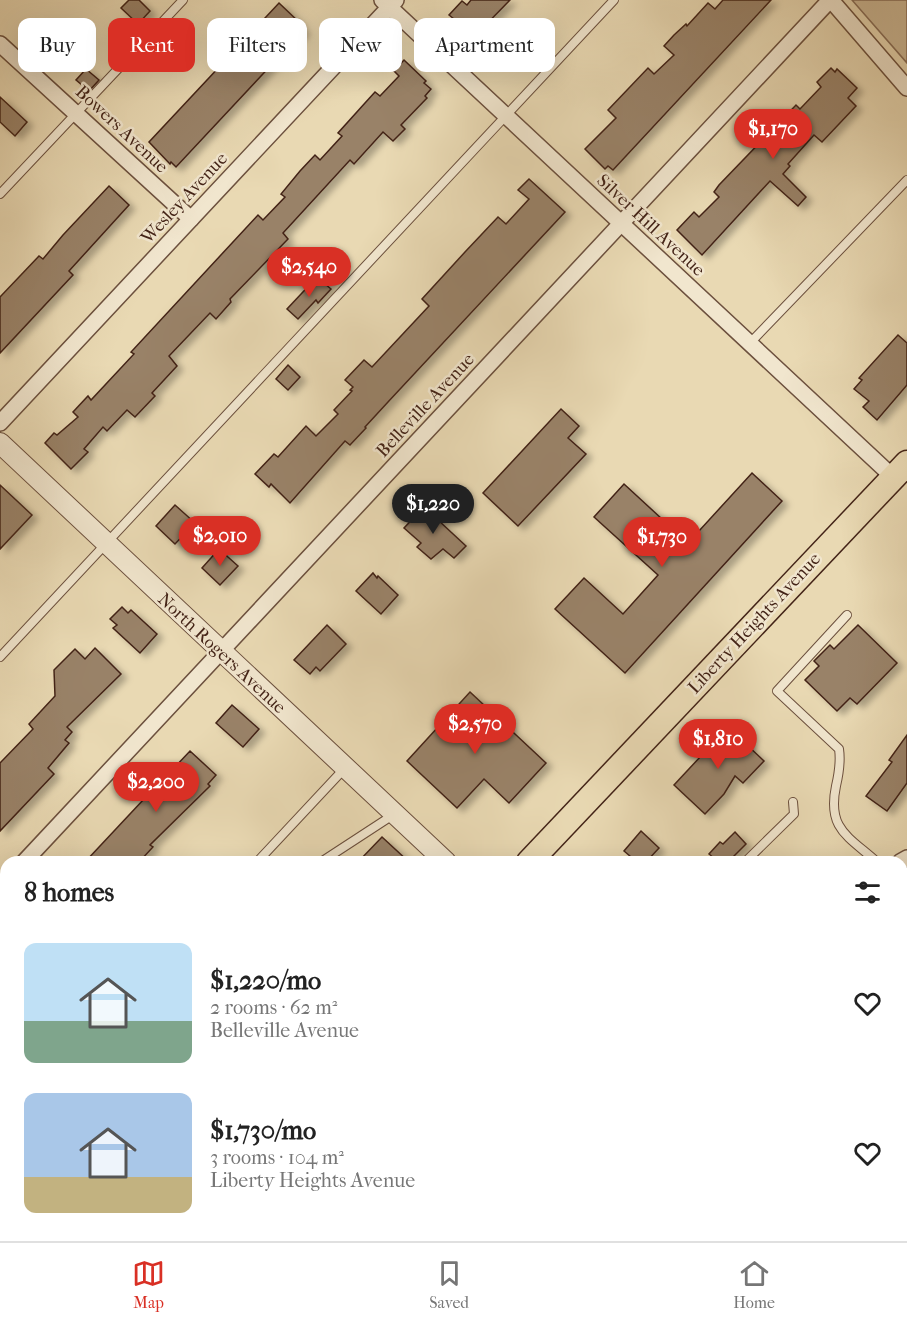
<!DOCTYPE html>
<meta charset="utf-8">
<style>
:root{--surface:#fff;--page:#f2f2f2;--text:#222;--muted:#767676;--line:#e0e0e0;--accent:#d93025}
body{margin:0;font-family:"IM FELL French Canon",serif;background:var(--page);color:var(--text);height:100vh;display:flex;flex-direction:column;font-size:22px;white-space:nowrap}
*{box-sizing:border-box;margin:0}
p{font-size:20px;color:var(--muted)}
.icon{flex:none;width:33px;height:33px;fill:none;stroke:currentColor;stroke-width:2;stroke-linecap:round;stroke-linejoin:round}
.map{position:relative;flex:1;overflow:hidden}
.details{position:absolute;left:0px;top:856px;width:908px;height:386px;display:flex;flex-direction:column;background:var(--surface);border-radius:18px 18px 0 0;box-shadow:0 6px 24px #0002}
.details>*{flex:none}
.hud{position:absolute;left:18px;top:18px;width:600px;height:54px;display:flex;gap:12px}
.price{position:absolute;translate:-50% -51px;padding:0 14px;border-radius:21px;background:var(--accent);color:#fff;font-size:20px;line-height:39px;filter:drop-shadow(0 2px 3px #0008)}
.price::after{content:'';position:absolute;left:50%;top:36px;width:18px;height:14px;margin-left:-9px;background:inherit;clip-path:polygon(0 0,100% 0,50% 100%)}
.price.selected{background:#222;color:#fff}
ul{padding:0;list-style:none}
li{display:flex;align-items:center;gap:18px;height:150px;padding:0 24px}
li span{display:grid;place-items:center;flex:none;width:168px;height:120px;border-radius:12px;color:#555}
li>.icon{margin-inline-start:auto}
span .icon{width:72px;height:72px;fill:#fffc;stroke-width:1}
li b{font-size:26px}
h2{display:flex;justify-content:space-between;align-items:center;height:72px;padding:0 24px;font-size:26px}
.chip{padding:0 21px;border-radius:12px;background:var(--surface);box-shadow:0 6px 24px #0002;font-size:21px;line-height:54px}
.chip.selected{background:var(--accent);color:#fff}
.menu{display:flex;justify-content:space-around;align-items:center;height:84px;border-top:2px solid var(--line);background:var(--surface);font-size:16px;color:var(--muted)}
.menu a{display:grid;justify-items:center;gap:3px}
.menu .selected{color:var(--accent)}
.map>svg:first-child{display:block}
.green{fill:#cdba98;stroke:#886e58;stroke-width:1.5}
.building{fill:#998268;stroke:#432317;stroke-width:1.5;filter:url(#shadow)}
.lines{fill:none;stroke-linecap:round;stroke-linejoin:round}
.service-casing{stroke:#6c503e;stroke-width:10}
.minor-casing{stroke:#6c503e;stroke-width:18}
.tertiary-casing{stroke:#6c503e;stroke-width:22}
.primary-casing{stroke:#432317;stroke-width:27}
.service{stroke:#f1e6ce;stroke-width:8}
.minor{stroke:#f1e6ce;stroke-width:15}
.tertiary{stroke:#f1e6ce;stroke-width:20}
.primary{stroke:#e9d9b3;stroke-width:24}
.labels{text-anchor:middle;stroke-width:5;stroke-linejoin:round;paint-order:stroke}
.street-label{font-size:18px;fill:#432317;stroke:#f1e6ce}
</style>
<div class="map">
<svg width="907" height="1241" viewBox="0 0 907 1241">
<defs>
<filter id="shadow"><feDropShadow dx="6" dy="4" stdDeviation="3" flood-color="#0004"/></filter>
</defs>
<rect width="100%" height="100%" fill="#e9d9b3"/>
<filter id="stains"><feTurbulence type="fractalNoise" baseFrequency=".00333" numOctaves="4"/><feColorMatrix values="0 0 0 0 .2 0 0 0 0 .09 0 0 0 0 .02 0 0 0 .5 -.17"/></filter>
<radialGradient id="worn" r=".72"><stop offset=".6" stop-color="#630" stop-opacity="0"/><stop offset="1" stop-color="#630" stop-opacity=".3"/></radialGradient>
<!-- green -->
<polygon class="green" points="852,0 907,0 907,63"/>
<!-- building -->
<g class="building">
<polygon points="129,0 139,0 150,11 138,24 121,8"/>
<polygon points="471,0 510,0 470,41 451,22 454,19 449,15 462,1 467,5"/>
<polygon points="723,0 771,0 613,170 608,166 605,169 585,149 616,118 608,110 648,68 654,74 674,55 664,46 674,35 686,24 687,26 708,3 715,9"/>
<polygon points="279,3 300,23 298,25 304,30 176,167 171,162 170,164 149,142"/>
<polygon points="404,60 426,81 424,83 431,89 425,96 427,98 401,125 405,129 393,141 383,132 354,164 350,160 283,233 288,239 230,299 231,302 216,319 210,313 169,356 177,366 152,393 155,396 135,417 127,410 107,431 103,427 84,449 88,452 71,469 45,443 54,433 57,435 78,417 73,412 88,396 91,400 134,354 131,352 258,215 263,220 285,197 281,194 300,171 315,155 320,160 342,136 338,133 365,103 375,92 380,96 399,76 394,71"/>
<polygon points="831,68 835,72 837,69 857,88 848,98 856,106 822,142 814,135 788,164 790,166 783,174 806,197 798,206 770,181 702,255 677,230 694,212 699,217 719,197 714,192 719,185 796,105 800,109 821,87 817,82"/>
<polygon points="86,69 99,80 89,91 76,80"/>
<polygon points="0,97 27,122 15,136 0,122"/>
<polygon points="529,179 565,212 388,402 365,427 366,428 350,445 345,441 290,503 271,484 269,487 255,474 274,454 278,457 306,426 316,436 338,414 334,410 352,391 350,390 353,387 345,380 364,360 372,367 429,306 422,299 465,252 498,217 506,224 529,199 518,190"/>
<polygon points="109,186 129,205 69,271 73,275 0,353 0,297 39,256 43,259 63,235"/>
<polygon points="317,277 331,289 318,303 316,300 298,319 287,309"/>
<polygon points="898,335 907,343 907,385 877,420 863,407 869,401 854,389 862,380 859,378"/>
<polygon points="288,365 300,377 288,390 276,379"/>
<polygon points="561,409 579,426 568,438 586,454 518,526 483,493"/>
<polygon points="752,473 782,501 625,673 555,609 584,578 623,614 658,575 594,517 624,484 688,543"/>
<polygon points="0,485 32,515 0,549"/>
<polygon points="175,505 195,523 175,544 156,526"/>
<polygon points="424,507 466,546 454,558 443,549 431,559 417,547 421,543 404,528"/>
<polygon points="219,549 238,566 220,585 202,568"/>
<polygon points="373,573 377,578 378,576 398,595 381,614 356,591"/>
<polygon points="122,607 128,613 131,610 157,634 140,653 113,628 117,625 110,619"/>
<polygon points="327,625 346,644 320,671 316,667 310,674 294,660"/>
<polygon points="858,625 897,663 857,704 850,698 837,711 805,680 819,666 814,661 830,645 834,649"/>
<polygon points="95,648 121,674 67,727 72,732 65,740 69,743 48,768 54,774 0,831 0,763 33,729 29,724 55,696 54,670 75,649 85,659"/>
<polygon points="470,692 546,763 509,803 484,779 457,808 407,761"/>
<polygon points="232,705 259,729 243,747 216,723"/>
<polygon points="728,727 764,761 743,783 735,776 724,794 705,814 674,785"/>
<polygon points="907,735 907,783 887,811 866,796 892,762 889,760"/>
<polygon points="190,751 216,775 208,784 210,786 150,845 153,847 139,862 85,862 144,799 142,797 153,784 156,787"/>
<polygon points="641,831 659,848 646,862 637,862 624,851"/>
<polygon points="735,832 746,844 728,862 719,862 709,854 720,842 723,844"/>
<polygon points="382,837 409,862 358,862"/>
</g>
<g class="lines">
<defs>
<g id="service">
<polyline points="0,194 183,0"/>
<polyline points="750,343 907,180"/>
<path d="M847,615L777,691L839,749C841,762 839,773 836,786C827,829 848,836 877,862"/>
<polyline points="0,657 614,0"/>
<polyline points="257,862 344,769"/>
<polyline points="321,862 393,815"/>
<polyline points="745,862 794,814 793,802"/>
<polyline points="0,1138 6,1131"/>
</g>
<g id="minor">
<polyline points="382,0 893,477"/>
<polyline points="831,0 907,88"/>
<polyline points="0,44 191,219"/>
<polyline points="0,423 396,0"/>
<polyline points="24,862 830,0"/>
<polyline points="900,862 907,858"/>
<polyline points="0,888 6,882"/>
<polyline points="725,1241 738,1236"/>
</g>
<g id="tertiary">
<polyline points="0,443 446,862"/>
<polyline points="628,1236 630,1241"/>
</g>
<g id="primary">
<polyline points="529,862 907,463"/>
<polyline points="176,1241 181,1236"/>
</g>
</defs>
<!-- service casing -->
<use href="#service" class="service-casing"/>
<!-- minor casing -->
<use href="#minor" class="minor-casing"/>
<!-- tertiary casing -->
<use href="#tertiary" class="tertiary-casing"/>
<!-- primary casing -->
<use href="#primary" class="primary-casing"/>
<!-- service -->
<use href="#service" class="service"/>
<!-- minor -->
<use href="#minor" class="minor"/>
<!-- tertiary -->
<use href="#tertiary" class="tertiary"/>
<!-- primary -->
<use href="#primary" class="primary"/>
</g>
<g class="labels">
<!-- street labels -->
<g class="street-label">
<text transform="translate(122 129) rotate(43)" y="6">Bowers Avenue</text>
<text transform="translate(184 198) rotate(-47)" y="6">Wesley Avenue</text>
<text transform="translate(651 225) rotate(43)" y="6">Silver Hill Avenue</text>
<text transform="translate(425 405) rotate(-47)" y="6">Belleville Avenue</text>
<text transform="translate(754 623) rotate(-47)" y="6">Liberty Heights Avenue</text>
<text transform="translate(222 653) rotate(43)" y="6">North Rogers Avenue</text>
</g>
</g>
<rect width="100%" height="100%" filter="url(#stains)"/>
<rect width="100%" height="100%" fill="url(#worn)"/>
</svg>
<b class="price" style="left:773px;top:160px">$1,170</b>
<b class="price" style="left:309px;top:298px">$2,540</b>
<b class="price selected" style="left:433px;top:535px">$1,220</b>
<b class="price" style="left:220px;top:567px">$2,010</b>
<b class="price" style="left:662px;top:568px">$1,730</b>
<b class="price" style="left:475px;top:755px">$2,570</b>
<b class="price" style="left:718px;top:770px">$1,810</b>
<b class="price" style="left:156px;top:813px">$2,200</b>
<div class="hud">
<a class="chip">Buy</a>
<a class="chip selected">Rent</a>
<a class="chip">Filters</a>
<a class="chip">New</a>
<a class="chip">Apartment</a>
</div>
<section class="details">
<h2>8 homes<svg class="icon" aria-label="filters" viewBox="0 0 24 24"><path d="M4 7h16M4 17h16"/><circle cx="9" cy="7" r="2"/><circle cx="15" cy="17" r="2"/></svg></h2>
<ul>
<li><span style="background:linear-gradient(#bfe0f5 65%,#7fa58c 0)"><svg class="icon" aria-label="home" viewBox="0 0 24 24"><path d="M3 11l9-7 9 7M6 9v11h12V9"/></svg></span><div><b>$1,220/mo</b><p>2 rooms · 62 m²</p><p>Belleville Avenue</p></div><svg class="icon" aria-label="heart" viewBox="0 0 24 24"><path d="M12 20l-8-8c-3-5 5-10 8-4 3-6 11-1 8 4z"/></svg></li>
<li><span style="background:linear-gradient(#a9c7e8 70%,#c2b280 0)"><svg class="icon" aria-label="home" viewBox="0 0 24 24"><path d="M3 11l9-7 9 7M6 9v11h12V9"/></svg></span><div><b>$1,730/mo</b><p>3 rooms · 104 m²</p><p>Liberty Heights Avenue</p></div><svg class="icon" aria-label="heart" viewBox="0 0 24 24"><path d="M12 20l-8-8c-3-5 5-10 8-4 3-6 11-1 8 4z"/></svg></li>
</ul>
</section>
</div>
<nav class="menu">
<a class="selected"><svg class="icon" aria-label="map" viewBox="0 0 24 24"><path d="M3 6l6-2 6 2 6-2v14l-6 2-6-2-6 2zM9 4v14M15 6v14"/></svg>Map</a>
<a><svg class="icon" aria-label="saved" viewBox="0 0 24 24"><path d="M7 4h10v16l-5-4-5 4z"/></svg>Saved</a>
<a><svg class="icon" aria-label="home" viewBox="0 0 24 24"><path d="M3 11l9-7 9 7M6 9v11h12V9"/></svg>Home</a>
</nav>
